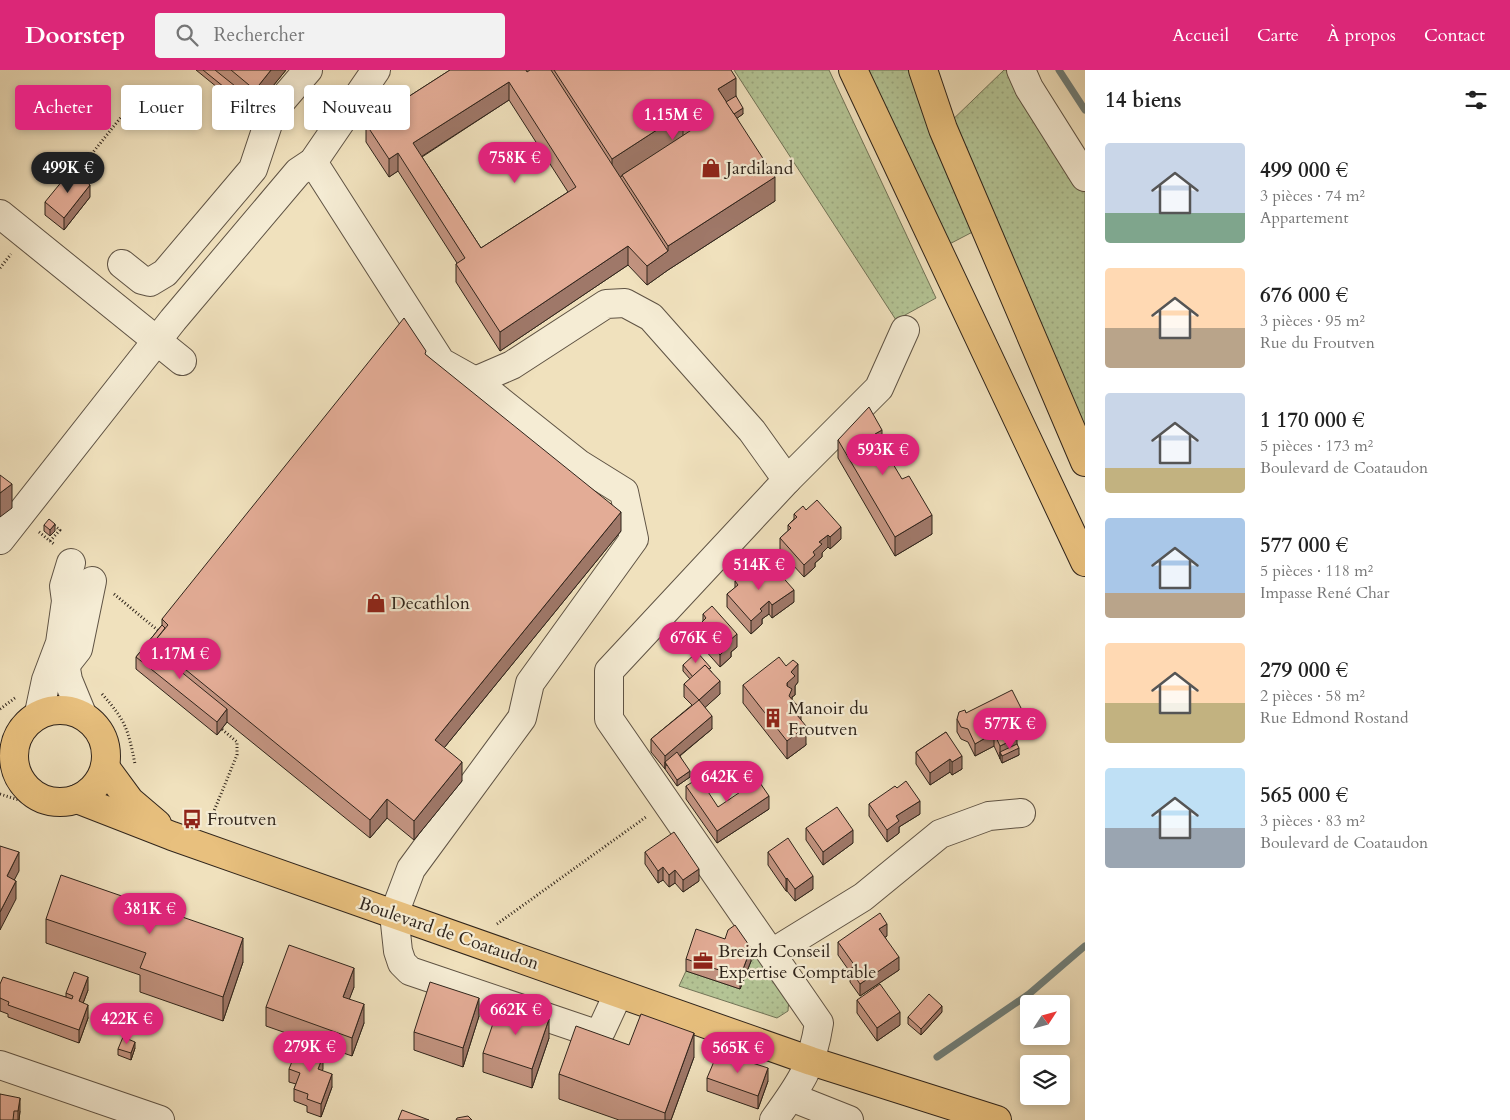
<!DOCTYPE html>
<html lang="fr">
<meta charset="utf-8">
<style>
:root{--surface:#fff;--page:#f2f2f2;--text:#222;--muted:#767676;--accent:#db2777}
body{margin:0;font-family:Cardo,serif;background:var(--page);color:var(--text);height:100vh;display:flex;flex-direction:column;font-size:19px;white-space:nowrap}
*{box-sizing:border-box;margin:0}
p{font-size:16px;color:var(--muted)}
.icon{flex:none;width:28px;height:28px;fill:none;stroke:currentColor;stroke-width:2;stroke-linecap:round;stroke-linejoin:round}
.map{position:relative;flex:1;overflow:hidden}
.panel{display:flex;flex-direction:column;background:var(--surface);width:425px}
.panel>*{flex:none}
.hud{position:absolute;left:15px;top:15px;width:475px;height:45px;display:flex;gap:10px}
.needle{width:32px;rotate:54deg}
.tools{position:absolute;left:1020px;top:925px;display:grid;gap:10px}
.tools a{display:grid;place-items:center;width:50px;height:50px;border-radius:5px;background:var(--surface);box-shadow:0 2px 8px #0003;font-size:25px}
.price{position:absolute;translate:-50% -42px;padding:0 11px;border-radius:18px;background:var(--accent);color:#fff;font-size:16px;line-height:32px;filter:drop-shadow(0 1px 2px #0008)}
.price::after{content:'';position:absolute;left:50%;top:30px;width:15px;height:11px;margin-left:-8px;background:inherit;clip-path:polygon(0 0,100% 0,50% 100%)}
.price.on{background:#222;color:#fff}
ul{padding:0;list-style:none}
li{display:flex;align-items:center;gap:15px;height:125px;padding:0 20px}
li span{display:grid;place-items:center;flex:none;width:140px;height:100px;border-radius:5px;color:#555}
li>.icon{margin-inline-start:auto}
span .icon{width:60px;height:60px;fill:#fffc;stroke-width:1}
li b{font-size:21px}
h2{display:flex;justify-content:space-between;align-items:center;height:60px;padding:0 20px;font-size:21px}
.chip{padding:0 18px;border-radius:5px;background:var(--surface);box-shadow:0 2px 8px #0003;font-size:18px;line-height:45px}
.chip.on{background:var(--accent);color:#fff}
header{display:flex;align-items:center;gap:30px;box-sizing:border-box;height:70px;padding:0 25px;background:var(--accent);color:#fff}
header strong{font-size:24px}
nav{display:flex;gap:28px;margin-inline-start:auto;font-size:18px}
.search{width:350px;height:45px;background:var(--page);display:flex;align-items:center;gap:12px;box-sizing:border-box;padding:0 18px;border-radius:5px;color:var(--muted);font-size:19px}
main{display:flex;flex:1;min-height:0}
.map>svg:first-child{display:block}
.green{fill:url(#green-dots);stroke:#727458}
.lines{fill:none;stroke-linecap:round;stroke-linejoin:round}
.stream{stroke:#707f7a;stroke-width:7}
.minor-casing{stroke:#5f5344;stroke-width:30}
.major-casing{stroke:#2f241b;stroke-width:30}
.highway-casing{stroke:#2f241b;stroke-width:30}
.path{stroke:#2f241b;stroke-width:3;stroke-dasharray:1 2.5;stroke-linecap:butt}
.minor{stroke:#f5ecd4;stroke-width:28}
.major{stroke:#e8c07e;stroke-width:28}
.highway{stroke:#e8c07e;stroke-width:28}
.wall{fill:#c39481;stroke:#2f241b;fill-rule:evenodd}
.shaded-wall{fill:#9f7869;stroke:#2f241b}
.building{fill:#e3ac96;stroke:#2f241b;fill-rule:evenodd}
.labels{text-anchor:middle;stroke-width:4.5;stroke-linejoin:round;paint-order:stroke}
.poi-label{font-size:18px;fill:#2f241b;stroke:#f5ecd4;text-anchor:start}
.street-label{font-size:18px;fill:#2f241b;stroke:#f5ecd4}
</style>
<header>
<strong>Doorstep</strong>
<div class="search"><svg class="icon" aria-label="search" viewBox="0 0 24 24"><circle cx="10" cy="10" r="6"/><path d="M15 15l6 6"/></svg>Rechercher</div>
<nav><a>Accueil</a><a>Carte</a><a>À propos</a><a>Contact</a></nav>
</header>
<main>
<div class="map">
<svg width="1085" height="1050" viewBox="0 0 1085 1050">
<defs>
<pattern id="green-dots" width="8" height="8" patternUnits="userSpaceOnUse" patternTransform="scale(1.25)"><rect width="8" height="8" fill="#b4c495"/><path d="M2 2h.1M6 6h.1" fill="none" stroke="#9ba880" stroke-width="1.8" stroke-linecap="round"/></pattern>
</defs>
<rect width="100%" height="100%" fill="#f0e1bd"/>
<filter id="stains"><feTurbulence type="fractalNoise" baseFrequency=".004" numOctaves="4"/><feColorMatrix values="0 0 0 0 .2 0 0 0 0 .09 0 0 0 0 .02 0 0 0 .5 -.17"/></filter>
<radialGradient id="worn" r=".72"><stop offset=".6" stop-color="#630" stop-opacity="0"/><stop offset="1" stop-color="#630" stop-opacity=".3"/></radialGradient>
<!-- green -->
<g class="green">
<polygon points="734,0 829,0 936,228 896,250"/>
<polygon points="853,0 923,0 943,59 1004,0 1021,0 1085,107 1085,392 984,156 938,180"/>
<polygon points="761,884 789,929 788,941 777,948 679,916 686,901 740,919 751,891"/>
</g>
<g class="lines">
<!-- stream -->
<g class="stream">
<polyline points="1059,0 1085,40"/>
<polyline points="937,987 1029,924 1085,876"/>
</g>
<defs>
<g id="minor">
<polyline points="1021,0 1029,18 1085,107"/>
<polyline points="313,92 441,292 475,311 579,394 624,422 634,469 530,613 522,648 411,799 394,844 398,881 402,893 410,901 596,964 601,961 618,924"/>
<polyline points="0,144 182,291"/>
<polyline points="122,194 142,210 150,212 165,203 253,99 272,42 308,0"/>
<polyline points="475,311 512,295 606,234 625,233 651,247 752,361 787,410"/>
<polyline points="0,470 173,250 298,102 313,92 376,0"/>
<polyline points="62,577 68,610 82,644"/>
<polyline points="67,593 78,579 92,511"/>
<polyline points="39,643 46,610 60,573 66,531 64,516 71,493"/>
<polyline points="772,883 863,827 940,764 989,746 1021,743"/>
<polyline points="0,995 160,1050"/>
<polyline points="791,1027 849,1050"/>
<path d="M774,1050C800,1014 812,998 819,953L609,649V601L787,410L879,318L905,260"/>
</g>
<g id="major">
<circle cx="60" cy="686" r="46"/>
<polyline points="105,697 130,731 157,754"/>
<polyline points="77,729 172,766 811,991 997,1050"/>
</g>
<g id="highway">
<polyline points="853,0 1085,492"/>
<polyline points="923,0 943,59 1085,392"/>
</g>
</defs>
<!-- minor casing -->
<use href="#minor" class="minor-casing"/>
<!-- major casing -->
<use href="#major" class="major-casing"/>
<!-- highway casing -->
<use href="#highway" class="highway-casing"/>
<!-- path -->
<g class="path">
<polyline points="74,106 146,16"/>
<polyline points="0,198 11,184"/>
<polyline points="39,462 55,475"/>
<polyline points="50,471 60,460 52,454"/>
<polyline points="114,524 161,563"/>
<path d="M102,624C126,651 128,659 135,694"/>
<polyline points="0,639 15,628"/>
<polyline points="0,724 56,742"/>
<polyline points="209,753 237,685 237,672 218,656"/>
<polyline points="497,854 646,747"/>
</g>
<!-- minor -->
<use href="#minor" class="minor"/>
<!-- major -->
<use href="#major" class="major"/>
<!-- highway -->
<use href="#highway" class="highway"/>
</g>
<!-- wall -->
<g class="wall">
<polygon points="196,0 286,0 255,38 250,34 245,40"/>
<path d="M450,0H731L736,27L743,44L737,48L775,131L668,200L647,215L628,195L500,281L456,212V194L457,193L398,101L389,107L366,72V54ZM509,30L568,122L481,178L422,87Z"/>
<polygon points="90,127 64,160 45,145 45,132"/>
<polygon points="426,285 621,461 444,678 462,711 414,770 387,748 370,768 227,652 217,665 136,599 136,587 162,555 162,549"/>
<polygon points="838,370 882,375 932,464 895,486 838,388"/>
<polygon points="794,444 841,469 830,479 828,477 822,483 822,487 815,493 815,497 804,507 780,481 780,468 788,461 788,455 794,449"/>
<polygon points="44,455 55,461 50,466 44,461"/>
<polygon points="759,503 794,532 772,548 769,544 762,549 762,554 751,564 727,537 727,524 735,518 735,511"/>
<polygon points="703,544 737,577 731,582 731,587 720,597 696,570 696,558 703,551"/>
<polygon points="683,595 711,601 720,624 705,637 712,659 680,686 690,707 677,716 665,699 651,682 651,669 692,635 684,627 684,614 690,609 683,601"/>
<polygon points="798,612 795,616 795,625 792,627 792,630 801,651 806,675 787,689 743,633 743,615"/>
<polygon points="966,643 1026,660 1015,665 1019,685 1002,693 994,676 975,686 968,672 961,669 957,662 957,649"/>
<polygon points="946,662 962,699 952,705 950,702 930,715 916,694 916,682"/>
<polygon points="686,716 718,737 769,739 717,773 686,729"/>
<polygon points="897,718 920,744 899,757 899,763 887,772 869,746 869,734"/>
<polygon points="806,758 853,773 823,795 806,770"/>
<polygon points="645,782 699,811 683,822 675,813 669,817 663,810 658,813 645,794"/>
<polygon points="768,782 813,819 795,831 787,821 786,821 768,795"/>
<polygon points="46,849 243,892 223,951 140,922 140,905 46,873"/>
<polygon points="887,866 885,867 899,900 860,926 850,912 850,902 838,885 838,872"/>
<polygon points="725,869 751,891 740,919 686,901 686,889"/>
<polygon points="0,914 66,927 66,923 88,920 83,933 88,948 79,973 8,947 8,944 0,941"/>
<polygon points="354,917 349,929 364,953 352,986 266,956 266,937"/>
<polygon points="857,930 900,955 877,971 857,943"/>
<polygon points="942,942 921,965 908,954 908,947"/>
<polygon points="479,946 463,997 414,980 414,962"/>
<polygon points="549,968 532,1018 483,1002 483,983"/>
<polygon points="135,978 131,990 118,985 118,979"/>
<polygon points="694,987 671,1050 619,1050 559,1029 559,1004"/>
<polygon points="289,999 323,999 322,1000 332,1017 321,1047 307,1042 307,1036 294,1031 294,1019 296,1014 289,1012"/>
<polygon points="707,1008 768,1011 758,1039 707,1021"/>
<polygon points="0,1024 20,1041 19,1050 0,1050"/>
</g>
<!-- shaded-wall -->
<g class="shaded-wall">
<polygon points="271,0 286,0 255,38 255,20"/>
<polygon points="736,8 736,32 721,42 718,19"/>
<polygon points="509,12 509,30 413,92 413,73"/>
<polygon points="250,28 250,35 245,40 245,34"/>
<polygon points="743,38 743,44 726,56 726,49"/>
<polygon points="683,43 683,67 622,105 622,106 612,113 612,89"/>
<polygon points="398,83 398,101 389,107 389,89"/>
<polygon points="775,107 775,131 668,200 647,215 647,196 668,181 668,176"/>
<polygon points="90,115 90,127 64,160 64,148"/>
<polygon points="628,176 628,195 500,281 500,262"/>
<polygon points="882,360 882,378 875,364"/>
<polygon points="12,414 12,438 0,447 0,423"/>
<polygon points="621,442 621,461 435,689 435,670"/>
<polygon points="932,445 932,464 895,486 895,467"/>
<polygon points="55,454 55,461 50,466 50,460"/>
<polygon points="841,457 841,469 830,479 830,467"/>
<polygon points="828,465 828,477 822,483 822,487 815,493 815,497 804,507 804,495 819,472"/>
<polygon points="794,520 794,532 772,548 772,535"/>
<polygon points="769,531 769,544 762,549 762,554 751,564 751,551 760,539"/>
<polygon points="737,564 737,577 731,582 731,587 720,597 720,585 729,571"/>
<polygon points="798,594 798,612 795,616 795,625 792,627 792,638 789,644 787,613 791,602"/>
<polygon points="720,611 720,624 699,643 699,630"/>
<polygon points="227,639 227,652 217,665 217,652"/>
<polygon points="801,641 801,659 806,656 806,675 787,689 787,671 797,645"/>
<polygon points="712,646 712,659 667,696 665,692 665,699 665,686"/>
<polygon points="1026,648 1026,660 1010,668 1010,655"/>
<polygon points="994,663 994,676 975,686 975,674"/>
<polygon points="1017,668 1017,679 1019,678 1019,685 1002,693 1002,686 1000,682 1000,689 1000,676"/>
<polygon points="962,686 962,699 952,705 952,692"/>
<polygon points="950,689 950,702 930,715 930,703"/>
<polygon points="462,692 462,711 414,770 414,751"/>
<polygon points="690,701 690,707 677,716 677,710"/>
<polygon points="769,726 769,739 717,773 717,761"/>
<polygon points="387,729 387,748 370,768 370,750"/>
<polygon points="920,731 920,744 899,757 899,763 887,772 887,760 896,746"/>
<polygon points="853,760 853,773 823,795 823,782"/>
<polygon points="19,782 19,801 7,824 7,806"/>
<polygon points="663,797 663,810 658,813 658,801"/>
<polygon points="699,799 699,811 683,822 683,810"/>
<polygon points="675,800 675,813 669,817 669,805"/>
<polygon points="813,806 813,819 795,831 795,819"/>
<polygon points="787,808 787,821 786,821 786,809"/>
<polygon points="16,811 16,829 0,860 0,842"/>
<polygon points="887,854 887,866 879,871 879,859"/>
<polygon points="243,868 243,892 223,951 223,927"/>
<polygon points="751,878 751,891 740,919 740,907"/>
<polygon points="899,887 899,900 860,926 860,914"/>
<polygon points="354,898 354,917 343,946 343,927"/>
<polygon points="88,907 88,920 79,944 79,931"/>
<polygon points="479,928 479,946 463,997 463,978"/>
<polygon points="364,934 364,953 352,986 352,968"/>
<polygon points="88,935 88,948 79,973 79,960"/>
<polygon points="942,936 942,942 921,965 921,959"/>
<polygon points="900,942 900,955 877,971 877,958"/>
<polygon points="549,949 549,968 532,1018 532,999"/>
<polygon points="694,963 694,987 671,1050 665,1050 665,1043"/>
<polygon points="135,972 135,978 131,990 131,983"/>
<polygon points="323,986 323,999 318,1012 318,999"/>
<polygon points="768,998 768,1011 758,1039 758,1026"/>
<polygon points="332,1004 332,1017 321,1047 321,1034"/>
<polygon points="20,1028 20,1041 19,1050 18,1050 18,1041"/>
</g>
<!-- building -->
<g class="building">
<polygon points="203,0 215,0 250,28 245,34"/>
<polygon points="231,0 271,0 255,20"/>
<path d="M450,0H526L527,2L530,0H551L668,181L647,196L628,176L500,262L456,194L465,188L398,83L389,89L366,54ZM509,12L576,117L481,178L413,73Z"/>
<polygon points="554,0 731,0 736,8 718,19 775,107 668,176 622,105 693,59 683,43 612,89"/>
<polygon points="736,26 743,38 734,44 726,32"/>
<polygon points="72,99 90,115 64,148 45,132"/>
<polygon points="404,248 426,281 425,284 621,442 435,670 462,692 414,751 387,729 370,750 153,573 168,555 162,549"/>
<polygon points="869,337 882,360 875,364 902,409 909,406 932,445 895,467 838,370"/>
<polygon points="0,405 12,414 0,423"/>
<polygon points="817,430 841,457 830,467 828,465 819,472 822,474 813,482 815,485 804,495 780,468 791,458 788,455 797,447 794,444 803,436 806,440"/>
<polygon points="49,449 55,454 50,460 44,455"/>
<polygon points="770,493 794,520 772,535 769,531 760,539 762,541 751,551 727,524 738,515 735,511 744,503 747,507 756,499 759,503"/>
<polygon points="712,536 737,564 729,571 731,574 720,585 696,558 706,548 703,544"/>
<polygon points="162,555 165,558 153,573 153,579 227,639 217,652 136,587"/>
<polygon points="697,582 711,598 709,599 705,595 693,607 683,595"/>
<polygon points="779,587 786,596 793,590 798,594 791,602 795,606 787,613 787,616 792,619 789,626 796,634 801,637 801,641 797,645 806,656 787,671 743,615"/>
<polygon points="705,595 720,611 699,630 684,614"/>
<polygon points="1012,620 1026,648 1010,655 1017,668 1000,676 994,663 975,674 968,659 961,657 957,649 959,642 965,640 966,643"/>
<polygon points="699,630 712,646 665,686 651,669"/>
<polygon points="946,662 962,686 952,692 950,689 930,703 916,682"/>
<polygon points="1017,674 1019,678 1002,686 1000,682"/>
<polygon points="677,682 690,701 677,710 665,692"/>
<polygon points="699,708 718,737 758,710 769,726 717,761 686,716"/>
<polygon points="906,711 920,731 896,746 899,751 887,760 869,734 895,716 897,718"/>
<polygon points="837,737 853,760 823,782 806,758"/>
<polygon points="674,762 699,799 683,810 675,800 669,805 663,797 658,801 645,782"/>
<polygon points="788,768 813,806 795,819 787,808 786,809 768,782"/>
<polygon points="0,776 19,782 7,806 16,811 0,842"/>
<polygon points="61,805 243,868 223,927 140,898 146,883 46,849"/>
<polygon points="880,843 887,854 879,859 899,887 860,914 850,899 855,896 838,872"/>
<polygon points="735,855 751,878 740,907 686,889 696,859 725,869 728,860"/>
<polygon points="289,875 354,898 343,927 364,934 352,968 266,937"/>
<polygon points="74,902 88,907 79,931 88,935 79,960 8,935 9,932 0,928 0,914 3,907 72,929 73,926 66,923"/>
<polygon points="430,912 479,928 463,978 414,962"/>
<polygon points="880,914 900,942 877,958 857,930"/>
<polygon points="929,924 942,936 921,959 908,947"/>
<polygon points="500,933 549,949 532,999 483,983"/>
<polygon points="641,944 694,963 665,1043 559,1004 576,956 629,975"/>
<polygon points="123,967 135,972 131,983 118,979"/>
<polygon points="299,974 317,977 323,986 318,999 332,1004 321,1034 307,1029 308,1024 294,1019 300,1003 289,999"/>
<polygon points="718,982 768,998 758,1026 707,1008"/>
<polygon points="0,1024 20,1028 18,1041 14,1041 13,1050 0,1050"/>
<polygon points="402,1040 429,1050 398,1050"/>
<polygon points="468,1046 472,1050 456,1050 457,1048"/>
</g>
<!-- icons -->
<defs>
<symbol id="shop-bare" viewBox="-9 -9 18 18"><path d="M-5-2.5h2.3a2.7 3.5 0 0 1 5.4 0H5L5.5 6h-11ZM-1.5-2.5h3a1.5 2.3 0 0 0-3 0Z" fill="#8f2418" stroke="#f5ecd4" stroke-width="2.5" paint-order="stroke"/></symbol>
<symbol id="building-bare" viewBox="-9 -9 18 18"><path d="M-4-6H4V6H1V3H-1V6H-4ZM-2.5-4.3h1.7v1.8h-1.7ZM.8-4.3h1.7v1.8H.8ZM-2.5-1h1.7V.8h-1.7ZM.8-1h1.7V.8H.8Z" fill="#8f2418" stroke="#f5ecd4" stroke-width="2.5" paint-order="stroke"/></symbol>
<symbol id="bus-bare" viewBox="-9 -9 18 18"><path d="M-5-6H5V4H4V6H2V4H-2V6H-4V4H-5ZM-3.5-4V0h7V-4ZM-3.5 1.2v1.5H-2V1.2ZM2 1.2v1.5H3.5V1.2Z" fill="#8f2418" stroke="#f5ecd4" stroke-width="2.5" paint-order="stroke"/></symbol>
<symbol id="office-bare" viewBox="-9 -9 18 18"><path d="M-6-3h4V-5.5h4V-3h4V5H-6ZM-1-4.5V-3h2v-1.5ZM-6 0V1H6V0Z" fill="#8f2418" stroke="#f5ecd4" stroke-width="2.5" paint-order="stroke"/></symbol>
</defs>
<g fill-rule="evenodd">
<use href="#shop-bare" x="697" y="84" width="28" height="28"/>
<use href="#shop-bare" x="362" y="519" width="28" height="28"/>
<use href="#building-bare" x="759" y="634" width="28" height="28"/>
<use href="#bus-bare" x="178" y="735" width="28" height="28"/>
<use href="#office-bare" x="689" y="877" width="28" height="28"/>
</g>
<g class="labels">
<!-- poi labels -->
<g class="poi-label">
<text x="726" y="104">Jardiland</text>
<text x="391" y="539">Decathlon</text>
<text x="788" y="644">Manoir du<tspan x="788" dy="21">Froutven</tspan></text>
<text x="207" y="755">Froutven</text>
<text x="718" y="887">Breizh Conseil<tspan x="718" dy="21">Expertise Comptable</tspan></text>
</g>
<!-- street labels -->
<g class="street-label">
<text transform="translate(449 863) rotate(19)" y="6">Boulevard de Coataudon</text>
</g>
</g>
<rect width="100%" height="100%" filter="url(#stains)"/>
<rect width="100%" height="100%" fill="url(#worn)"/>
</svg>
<div class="tools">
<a><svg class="needle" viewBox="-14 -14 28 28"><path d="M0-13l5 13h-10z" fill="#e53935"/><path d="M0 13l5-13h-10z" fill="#767676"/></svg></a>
<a><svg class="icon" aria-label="layers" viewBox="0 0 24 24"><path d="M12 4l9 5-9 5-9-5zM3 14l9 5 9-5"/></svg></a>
</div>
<b class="price" style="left:673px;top:71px">1.15M €</b>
<b class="price" style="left:515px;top:114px">758K €</b>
<b class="price on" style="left:68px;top:124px">499K €</b>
<b class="price" style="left:883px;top:406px">593K €</b>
<b class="price" style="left:759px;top:521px">514K €</b>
<b class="price" style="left:696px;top:594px">676K €</b>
<b class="price" style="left:180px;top:610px">1.17M €</b>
<b class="price" style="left:1010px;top:680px">577K €</b>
<b class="price" style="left:727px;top:733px">642K €</b>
<b class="price" style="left:150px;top:865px">381K €</b>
<b class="price" style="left:516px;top:966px">662K €</b>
<b class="price" style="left:127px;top:975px">422K €</b>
<b class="price" style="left:310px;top:1003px">279K €</b>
<b class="price" style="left:738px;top:1004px">565K €</b>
<div class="hud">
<a class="chip on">Acheter</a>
<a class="chip">Louer</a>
<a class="chip">Filtres</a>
<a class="chip">Nouveau</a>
</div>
</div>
<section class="panel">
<h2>14 biens<svg class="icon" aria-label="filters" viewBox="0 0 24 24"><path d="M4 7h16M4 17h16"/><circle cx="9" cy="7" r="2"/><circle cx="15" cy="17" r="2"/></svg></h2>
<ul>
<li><span style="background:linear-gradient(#c9d6e8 70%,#7fa58c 0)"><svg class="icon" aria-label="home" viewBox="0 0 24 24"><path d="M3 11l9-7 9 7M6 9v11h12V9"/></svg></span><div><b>499 000 €</b><p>3 pièces · 74 m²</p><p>Appartement</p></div></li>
<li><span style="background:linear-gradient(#ffd9b3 60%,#b9a48a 0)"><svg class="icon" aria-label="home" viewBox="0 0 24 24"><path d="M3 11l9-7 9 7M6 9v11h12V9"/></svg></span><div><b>676 000 €</b><p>3 pièces · 95 m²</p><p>Rue du Froutven</p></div></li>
<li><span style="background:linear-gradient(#c9d6e8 75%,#c2b280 0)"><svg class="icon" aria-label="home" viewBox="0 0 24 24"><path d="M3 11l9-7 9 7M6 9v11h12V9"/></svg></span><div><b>1 170 000 €</b><p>5 pièces · 173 m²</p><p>Boulevard de Coataudon</p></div></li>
<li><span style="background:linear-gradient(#a9c7e8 75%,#b9a48a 0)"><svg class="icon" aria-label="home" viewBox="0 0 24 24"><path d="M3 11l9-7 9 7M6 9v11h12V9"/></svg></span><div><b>577 000 €</b><p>5 pièces · 118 m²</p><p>Impasse René Char</p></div></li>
<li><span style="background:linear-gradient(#ffd9b3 60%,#c2b280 0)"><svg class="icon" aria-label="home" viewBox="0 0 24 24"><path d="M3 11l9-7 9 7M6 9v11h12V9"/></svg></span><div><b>279 000 €</b><p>2 pièces · 58 m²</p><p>Rue Edmond Rostand</p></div></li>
<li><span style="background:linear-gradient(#bfe0f5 60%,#9aa5b1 0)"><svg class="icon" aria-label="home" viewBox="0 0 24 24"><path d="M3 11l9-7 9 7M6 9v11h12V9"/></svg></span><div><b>565 000 €</b><p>3 pièces · 83 m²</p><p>Boulevard de Coataudon</p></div></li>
</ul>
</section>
</main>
